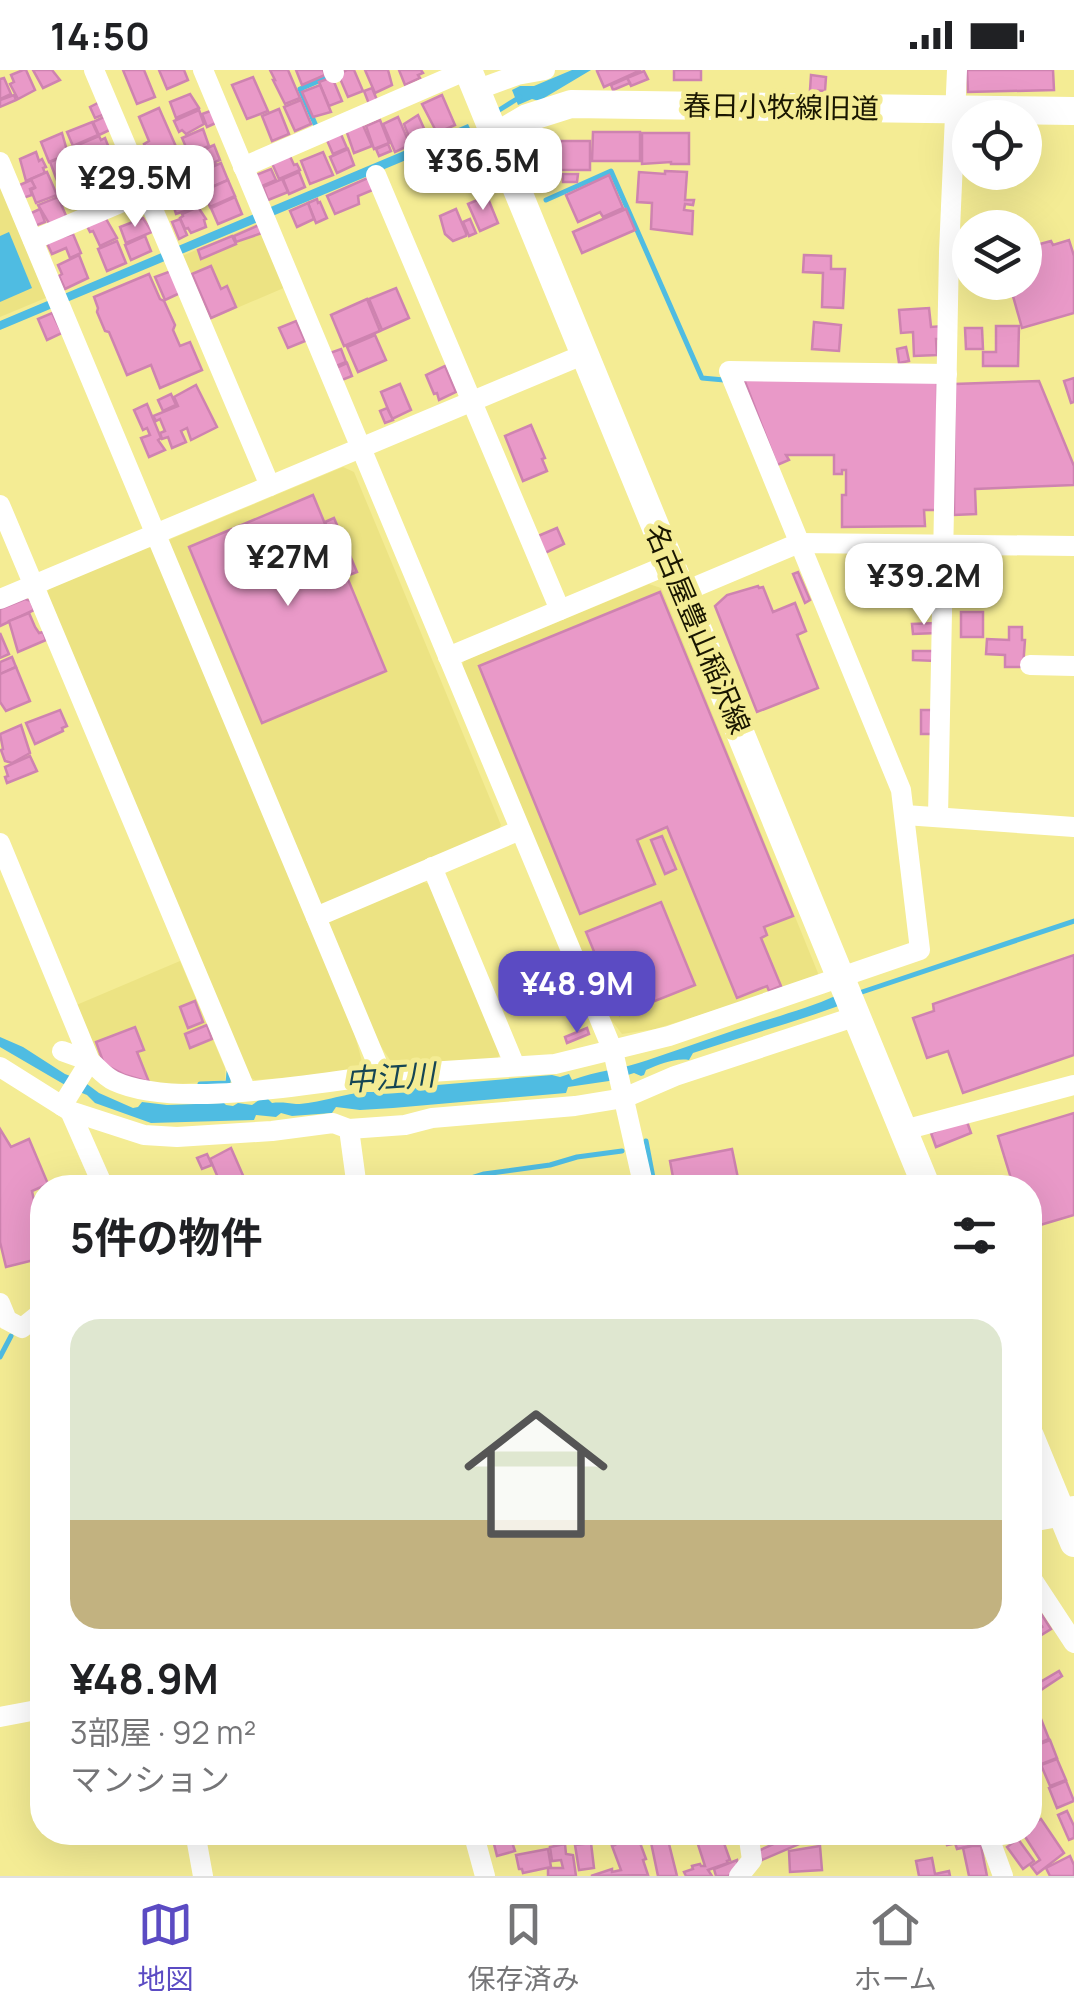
<!DOCTYPE html>
<html lang="ja">
<meta charset="utf-8">
<style>
:root{--surface:#fff;--page:#f6f6f6;--text:#202124;--muted:#757577;--line:#e0e0e0;--accent:#5b4bc3}
body{margin:0;font-family:Manrope,"Noto Sans JP",sans-serif;background:var(--page);color:var(--text);height:100vh;display:flex;flex-direction:column;font-size:38px;white-space:nowrap}
*{box-sizing:border-box;margin:0}
p{font-size:32px;color:var(--muted)}
.icon{flex:none;width:55px;height:55px;fill:none;stroke:currentColor;stroke-width:2;stroke-linecap:round;stroke-linejoin:round}
.map{position:relative;flex:1;overflow:hidden}
.drawer{position:absolute;left:30px;top:1105px;width:1012px;height:670px;display:flex;flex-direction:column;background:var(--surface);border-radius:40px;box-shadow:0 10px 40px #0002}
.drawer>*{flex:none}
.fabs{position:absolute;left:952px;top:30px;display:grid;gap:20px}
.fabs a{display:grid;place-items:center;width:90px;height:90px;border-radius:50%;background:var(--surface);box-shadow:0 10px 40px #0002;font-size:50px}
.price{position:absolute;translate:-50% -85px;padding:0 22px;border-radius:20px;background:#fff;color:#222;font-size:32px;line-height:65px;filter:drop-shadow(0 2px 5px #0008)}
.price::after{content:'';position:absolute;left:50%;top:60px;width:30px;height:22px;margin-left:-15px;background:inherit;clip-path:polygon(0 0,100% 0,50% 100%)}
.price.selected{background:var(--accent);color:#fff}
ul{padding:0;list-style:none}
li{display:grid;align-content:center;gap:20px;height:530px;padding:0 40px}
li+li{border-top:2px solid var(--line)}
li span{display:grid;place-items:center;height:310px;border-radius:30px;color:#555}
li>.icon{margin-inline-start:auto}
span .icon{width:180px;height:180px;fill:#fffc;stroke-width:1}
li b{font-size:42px}
h2{display:flex;justify-content:space-between;align-items:center;height:120px;padding:0 40px;font-size:42px}
.status{display:flex;justify-content:space-between;align-items:center;height:70px;padding:0 50px;background:var(--surface);direction:ltr}
.status svg{height:28px;fill:currentColor}
.dock{display:flex;justify-content:space-around;align-items:center;height:140px;border-top:2px solid var(--line);background:var(--surface);font-size:28px;color:var(--muted)}
.dock a{display:grid;justify-items:center;gap:5px}
.dock .selected{color:var(--accent)}
.map>svg:first-child{display:block}
.built{fill:#ece383}
.green{fill:#c3bb6c}
.water{fill:#4fbce2}
.lines{fill:none;stroke-linecap:round;stroke-linejoin:round}
.stream{stroke:#4fbce2;stroke-width:5}
.building{fill:#e999c8;stroke:#ce83b0;stroke-width:2.5}
.street{stroke:#fff;stroke-width:20}
.secondary{stroke:#fff;stroke-width:28}
.labels{text-anchor:middle;stroke-width:10;stroke-linejoin:round;paint-order:stroke}
.street-label{font-size:28px;fill:#191600;stroke:#f4ec94}
.water-label{font-size:30px;font-style:italic;fill:#154554;stroke:#f4ec94}
</style>
<div class="status"><b>14:50</b><svg viewBox="0 0 49 12"><path d="M0 12V9h3v3zM5 12V6h3v6zM10 12V3h3v9zM15 12V0h3v12zM26 1h20v11H26zM47 4h2v5h-2z"/></svg></div>
<div class="map">
<svg width="1074" height="1806" viewBox="0 0 1074 1806">
<rect width="100%" height="100%" fill="#f4ec94"/>
<!-- built -->
<g class="built">
<polygon points="0,113 48,227 0,247"/>
<polygon points="259,153 286,217 209,250 182,186"/>
<polygon points="343,397 354,402 501,755 496,765 324,836 315,833 166,474 171,469"/>
<polygon points="147,476 153,479 354,962 363,995 336,1004 255,1010 249,1007 46,526 49,519"/>
<polygon points="649,514 661,518 820,908 655,959 622,964 602,938 461,599 464,591"/>
<polygon points="421,811 429,814 500,983 497,990 424,995 390,990 364,951 327,850"/>
<polygon points="180,891 225,998 225,1010 179,1014 149,1013 125,1006 102,995 74,936"/>
</g>
<!-- green -->
<polygon class="green" points="471,71 477,85 420,109 411,88 449,72"/>
<!-- water -->
<g class="water">
<polygon points="572,0 591,0 539,31 532,29 518,35 512,20 520,16 534,16"/>
<polygon points="468,54 475,69 471,71 449,72 0,260 0,251"/>
<polygon points="9,162 32,218 0,232 0,166"/>
<path d="M845,921L849,932C797,952 745,965 693,983L689,990C674,988 661,994 646,1000L644,1005L641,1006L634,1003L609,1011L568,1017L566,1023L393,1038L360,1040L336,1037L332,1043L292,1046L281,1043L276,1047L256,1045L254,1050L151,1053L95,1033L87,1025L72,1019L0,977V967L23,977L65,1004L83,1011L99,1023L133,1038L138,1037L142,1032L167,1035L224,1033L226,1035L233,1036L238,1033L252,1035L259,1030L268,1029L272,1033C280,1032 288,1033 296,1034C316,1034 346,1023 367,1022C376,1022 381,1022 391,1019L552,1005L560,1007L569,1004L572,1010C596,1001 623,999 648,990C691,976 735,959 780,946C801,939 825,932 845,921Z"/>
</g>
<g class="lines">
<!-- stream -->
<g class="stream">
<polyline points="496,42 520,27"/>
<polyline points="316,56 300,19 328,7"/>
<polyline points="546,130 611,101 702,308 724,310"/>
<polyline points="859,923 1074,851"/>
<polyline points="200,1014 228,1013 229,1002"/>
<polyline points="646,1071 655,1118"/>
<polyline points="440,1118 484,1104 550,1095 577,1087 622,1081"/>
<polyline points="0,1287 11,1266"/>
</g>
</g>
<!-- building -->
<g class="building">
<polygon points="23,0 26,0 35,20 18,29 10,14 14,12 11,5"/>
<polygon points="33,0 52,0 60,10 43,18"/>
<polygon points="123,0 144,0 155,27 137,34"/>
<polygon points="159,0 184,0 188,10 167,19"/>
<polygon points="270,0 288,0 300,28 285,34 273,10 275,10"/>
<polygon points="296,0 323,0 325,5 302,15"/>
<polygon points="347,0 354,0 363,21 348,27 338,4"/>
<polygon points="365,0 388,0 392,15 375,23"/>
<polygon points="399,0 421,0 423,3 418,5 420,8 405,15"/>
<polygon points="641,0 604,17 597,1 599,0"/>
<rect x="674" y="0" width="27" height="10"/>
<polygon points="967,0 1053,0 1054,20 968,22"/>
<polygon points="644,1 648,9 631,16 627,8"/>
<polygon points="811,5 826,7 825,21 810,20"/>
<polygon points="253,7 268,41 247,49 232,15"/>
<polygon points="332,7 342,31 329,36 319,12"/>
<polygon points="4,8 11,24 0,29 0,9"/>
<polygon points="627,8 630,13 613,20 611,15"/>
<polygon points="320,15 331,42 313,47 302,22"/>
<polygon points="372,18 377,30 369,34 364,21"/>
<polygon points="190,24 199,38 176,48 170,32"/>
<polygon points="14,25 16,30 0,37 0,30"/>
<polygon points="442,25 455,55 437,63 422,34"/>
<polygon points="301,30 311,54 295,61 284,37"/>
<polygon points="100,32 105,44 95,48 90,37"/>
<polygon points="159,38 181,88 159,97 150,78 146,79 144,74 149,71 139,47"/>
<polygon points="279,39 289,64 272,71 262,46"/>
<polygon points="199,40 204,54 186,64 182,60 179,62 174,51"/>
<polygon points="213,40 218,52 207,57 202,44"/>
<polygon points="418,45 427,65 411,72 404,54"/>
<polygon points="106,46 112,59 99,65 93,52"/>
<polygon points="398,47 410,75 395,82 383,54"/>
<polygon points="380,50 389,73 374,79 366,56"/>
<polygon points="92,52 98,65 73,76 67,62"/>
<polygon points="362,53 372,76 354,83 346,60"/>
<polygon points="203,59 209,76 189,84 182,68"/>
<polygon points="340,62 347,78 333,84 326,68"/>
<polygon points="593,62 640,62 640,91 592,91"/>
<polygon points="62,63 68,84 49,92 41,72"/>
<polygon points="642,63 689,63 689,94 671,94 671,92 642,94"/>
<polygon points="99,66 101,70 105,68 109,78 79,91 73,77"/>
<rect x="553" y="71" width="37" height="29"/>
<polygon points="388,74 391,81 379,86 376,79"/>
<polygon points="119,75 125,89 114,94 108,80"/>
<polygon points="214,75 220,90 215,92 216,95 197,103 194,102 190,86"/>
<polygon points="108,79 114,94 85,104 80,93 86,91 85,89"/>
<polygon points="348,79 354,95 337,103 330,87"/>
<polygon points="36,82 39,91 42,89 46,97 43,98 45,103 26,111 20,89"/>
<polygon points="323,82 333,105 310,114 301,91"/>
<polygon points="72,83 80,104 58,113 50,92"/>
<polygon points="289,84 294,95 297,94 300,100 279,109 271,91"/>
<polygon points="179,90 188,112 170,120 163,97"/>
<polygon points="125,91 128,100 126,101 134,114 119,120 109,106 112,104 109,97"/>
<polygon points="221,93 228,110 203,121 196,104"/>
<polygon points="271,99 276,110 260,117 256,105"/>
<polygon points="104,100 114,124 98,131 88,107"/>
<polygon points="665,101 687,102 685,130 694,130 693,135 685,134 684,140 693,141 692,164 651,159 652,133 637,132 639,102 665,104"/>
<polygon points="47,102 57,125 36,133 31,120 35,118 31,109"/>
<polygon points="299,102 305,117 289,124 283,109"/>
<polygon points="563,104 578,104 577,112 563,112"/>
<polygon points="81,105 90,119 88,120 93,131 77,138 73,128 69,130 62,114"/>
<polygon points="609,105 623,138 603,147 600,142 578,152 566,125"/>
<polygon points="370,107 375,119 358,126 359,134 335,144 327,126"/>
<polygon points="282,109 288,122 268,130 263,117"/>
<polygon points="31,110 35,117 30,119 32,125 20,129 15,117"/>
<polygon points="228,110 235,126 210,137 203,121"/>
<polygon points="189,113 198,137 176,144 169,121"/>
<polygon points="487,126 498,153 480,161 468,134"/>
<polygon points="58,127 67,148 50,155 38,135"/>
<polygon points="235,127 242,144 218,154 211,138"/>
<polygon points="317,129 318,133 320,132 327,148 316,153 308,133"/>
<polygon points="308,133 314,149 297,157 290,141"/>
<polygon points="198,137 206,149 204,150 206,157 191,163 188,158 185,159 180,148 183,146 182,144"/>
<polygon points="40,139 45,152 32,157 27,145"/>
<polygon points="456,139 466,163 466,166 453,171 445,164 440,146"/>
<polygon points="626,139 635,160 582,183 573,162"/>
<polygon points="105,147 117,168 100,176 93,161 90,162 87,156"/>
<polygon points="143,148 152,162 126,173 120,157"/>
<polygon points="180,149 187,165 179,169 172,152"/>
<polygon points="470,149 476,163 469,166 463,152"/>
<polygon points="259,155 262,163 236,172 234,166"/>
<polygon points="73,164 81,183 70,188 66,178 52,184 46,171"/>
<polygon points="145,166 151,181 131,190 125,175"/>
<polygon points="232,166 236,174 201,189 198,180"/>
<polygon points="1069,170 1074,186 1074,243 1022,258 1009,212 1025,212 1025,178 1051,171 1053,175"/>
<polygon points="117,171 126,193 107,201 98,179"/>
<polygon points="79,185 88,208 65,219 59,206 62,204 58,195"/>
<polygon points="804,185 831,186 831,199 845,199 843,238 822,237 823,203 803,202"/>
<polygon points="211,196 221,219 227,216 236,237 211,248 192,204"/>
<polygon points="171,201 180,223 165,230 155,207"/>
<polygon points="149,204 160,229 164,231 175,255 173,260 180,276 190,272 202,300 160,318 151,295 127,305 109,262 105,261 97,242 98,238 94,227"/>
<polygon points="396,218 409,248 382,260 369,229"/>
<polygon points="367,229 380,261 344,276 331,245"/>
<polygon points="929,238 931,257 943,256 944,269 936,269 937,285 914,286 913,262 901,263 899,240"/>
<polygon points="52,243 62,263 47,270 38,249"/>
<polygon points="296,251 305,271 288,278 279,258"/>
<polygon points="814,252 841,255 839,281 812,279"/>
<polygon points="996,256 1019,256 1018,296 983,296 983,282 996,282"/>
<polygon points="965,258 982,258 983,279 966,279"/>
<polygon points="375,265 386,290 358,302 347,277"/>
<polygon points="906,277 909,291 899,293 897,279"/>
<polygon points="341,279 346,292 336,296 330,283"/>
<polygon points="347,293 352,306 342,310 336,298"/>
<polygon points="445,296 456,322 439,330 437,323 434,324 426,305"/>
<polygon points="1074,308 1074,332 1071,333 1064,311"/>
<polygon points="744,309 937,309 938,440 924,440 925,456 842,457 842,425 846,425 846,400 842,400 842,404 834,404 834,385 786,385 789,390 777,395"/>
<polygon points="1039,311 1074,396 1074,415 975,419 976,444 954,445 955,314"/>
<polygon points="400,314 411,340 392,349 381,322"/>
<polygon points="196,315 217,357 191,370 187,358 181,361 186,372 172,378 168,367 162,369 160,363 165,361 160,349 156,351 153,346 178,336 174,327"/>
<polygon points="171,324 176,335 163,341 158,330"/>
<polygon points="147,334 161,368 158,370 165,380 149,387 141,368 150,365 147,358 143,360 134,340"/>
<polygon points="387,338 393,350 385,353 380,341"/>
<polygon points="531,355 545,388 542,389 547,401 523,411 505,366"/>
<polygon points="313,425 386,601 262,653 189,477"/>
<polygon points="334,448 357,502 347,506 325,452"/>
<polygon points="557,458 564,474 545,483 538,466"/>
<polygon points="962,487 983,488 982,518 961,517"/>
<polygon points="798,502 810,530 805,533 793,504"/>
<polygon points="758,516 759,518 763,517 773,542 795,533 806,561 797,565 818,618 757,642 715,536 727,525"/>
<polygon points="937,520 937,530 912,530 912,521"/>
<polygon points="660,522 793,846 764,857 767,865 761,868 781,916 769,921 767,916 737,928 667,757 637,770 655,814 580,844 479,596"/>
<polygon points="25,529 31,531 34,540 0,556 0,539"/>
<rect x="961" y="542" width="22" height="25"/>
<polygon points="29,543 35,557 39,563 43,562 46,570 18,582 9,551"/>
<polygon points="936,553 937,563 913,564 912,554"/>
<polygon points="1009,557 1022,557 1022,570 1025,570 1023,597 1005,597 1005,585 986,584 987,569 1009,570"/>
<polygon points="0,563 9,584 0,588"/>
<polygon points="913,581 936,581 936,591 913,590"/>
<polygon points="12,587 16,597 0,604 0,592"/>
<polygon points="16,597 30,631 6,641 0,632 0,604"/>
<polygon points="60,640 67,656 62,658 63,661 35,674 26,653"/>
<rect x="921" y="640" width="13" height="24"/>
<polygon points="21,655 30,683 12,693 5,691 1,680 3,679 0,664"/>
<polygon points="30,686 37,701 7,713 5,707 8,706 5,697"/>
<polygon points="662,766 676,799 665,804 651,770"/>
<polygon points="661,832 695,915 620,945 586,862"/>
<polygon points="1074,885 1074,985 963,1023 948,981 927,988 913,948 934,941 933,934"/>
<polygon points="195,931 203,952 188,958 180,937"/>
<polygon points="207,955 212,969 190,978 185,964"/>
<polygon points="135,957 144,980 137,982 149,1012 125,1005 104,994 96,972"/>
<polygon points="587,958 589,964 567,973 565,967"/>
<polygon points="1074,1043 1074,1145 1030,1158 1030,1118 1005,1118 1013,1115 998,1066"/>
<polygon points="966,1049 971,1063 936,1077 931,1063"/>
<polygon points="0,1059 11,1077 29,1069 48,1114 32,1121 38,1150 42,1149 42,1188 6,1197 0,1172"/>
<polygon points="231,1078 245,1110 222,1117 210,1089"/>
<polygon points="732,1079 740,1118 675,1118 670,1091"/>
<polygon points="207,1084 212,1095 202,1099 197,1088"/>
<polygon points="1033,1531 1051,1559 1030,1572 1030,1565 1042,1557 1030,1538 1030,1533"/>
<polygon points="1030,1538 1042,1557 1030,1565"/>
<polygon points="1059,1601 1062,1606 1041,1620 1037,1614"/>
<polygon points="1041,1649 1049,1669 1032,1676 1030,1670 1030,1654"/>
<polygon points="1050,1670 1057,1688 1039,1695 1032,1677"/>
<polygon points="1057,1689 1066,1710 1050,1716 1041,1695"/>
<polygon points="1066,1711 1074,1731 1057,1738 1049,1718"/>
<polygon points="1067,1741 1074,1756 1074,1768 1069,1770 1058,1745"/>
<polygon points="1041,1749 1064,1783 1037,1804 1031,1796 1040,1790 1022,1762 1030,1762 1030,1756"/>
<polygon points="547,1762 570,1762 571,1770 548,1773"/>
<polygon points="587,1762 614,1762 598,1767 600,1771 594,1773 593,1770 590,1771"/>
<polygon points="620,1762 636,1762 646,1789 643,1790 648,1805 591,1806 612,1799 612,1802 621,1800 612,1776 615,1775 612,1765"/>
<polygon points="665,1762 667,1766 677,1806 658,1806 649,1763"/>
<polygon points="694,1762 720,1762 730,1790 727,1791 728,1793 708,1800 712,1806 686,1806 684,1802 693,1799 692,1796 700,1794 701,1796 705,1796"/>
<polygon points="799,1762 827,1762 762,1790 758,1781 785,1769 784,1767"/>
<polygon points="982,1762 984,1773 957,1779 954,1770 953,1774 947,1775 943,1763"/>
<polygon points="511,1769 515,1781 497,1786 494,1774"/>
<polygon points="1018,1769 1034,1791 1023,1799 1007,1777"/>
<polygon points="591,1773 594,1798 579,1800 575,1775"/>
<polygon points="565,1774 566,1784 573,1785 576,1806 548,1806 548,1798 563,1798 561,1790 552,1791 550,1777"/>
<polygon points="820,1776 822,1800 790,1802 789,1781"/>
<polygon points="972,1776 981,1776 987,1806 969,1806 963,1778"/>
<polygon points="548,1779 551,1797 523,1803 522,1799 519,1799 516,1785"/>
<polygon points="1070,1786 1074,1795 1074,1806 1050,1806 1046,1798"/>
<polygon points="932,1788 935,1804 949,1801 950,1806 919,1806 916,1791"/>
<polygon points="737,1790 739,1801 728,1806 716,1806 714,1799"/>
</g>
<g class="lines">
<!-- street -->
<g class="street">
<polyline points="94,0 270,416"/>
<polyline points="203,0 613,981 644,1118"/>
<polyline points="333,0 334,3"/>
<polyline points="476,20 517,5 545,0"/>
<path d="M0,92L382,1005C312,1013 176,1040 114,1011C105,1007 98,998 90,991L0,773"/>
<polyline points="243,97 467,0"/>
<polyline points="376,105 560,540"/>
<polyline points="33,170 146,122"/>
<polyline points="0,435 246,1021"/>
<polyline points="683,522 799,473 1074,476"/>
<polyline points="0,529 585,284"/>
<polyline points="448,587 670,494"/>
<polyline points="1030,595 1074,596"/>
<polyline points="905,745 1074,757"/>
<polyline points="938,747 949,182 957,0"/>
<polyline points="432,797 515,996"/>
<polyline points="316,847 520,760"/>
<polyline points="62,981 90,991 62,1036"/>
<polyline points="0,997 70,1041 144,1065 177,1067 272,1061 333,1053 349,1059 357,1118"/>
<polyline points="382,1005 555,994 669,966 920,880 901,720 729,301 947,304"/>
<polyline points="70,1041 104,1118"/>
<polyline points="349,1059 405,1055 432,1048 575,1036 624,1028 675,1006 857,946"/>
<polyline points="904,1060 1074,1015"/>
<polyline points="0,1233 7,1250 22,1258 42,1242"/>
<polyline points="1030,1506 1074,1573"/>
<polyline points="0,1647 42,1639"/>
<polyline points="195,1762 203,1806"/>
<polyline points="473,1762 485,1806"/>
<polyline points="930,1762 931,1762"/>
<polyline points="987,1762 1003,1806"/>
<polyline points="739,1806 752,1790 748,1762"/>
</g>
<!-- secondary -->
<g class="secondary">
<polyline points="468,0 927,1118"/>
<polyline points="495,67 527,48 571,34 1074,41"/>
<polyline points="1030,1366 1074,1473"/>
<polyline points="1030,1448 1074,1440"/>
</g>
</g>
<g class="labels">
<!-- street labels -->
<g class="street-label">
<text transform="translate(781 37) rotate(1)" y="10">春日小牧線旧道</text>
<text transform="translate(698 559) rotate(67)" y="10">名古屋豊山稲沢線</text>
</g>
<!-- water labels -->
<g class="water-label">
<text transform="translate(390 1008) rotate(-4)" y="10">中江川</text>
</g>
</g>
</svg>
<div class="fabs">
<a><svg class="icon" aria-label="locate" viewBox="0 0 24 24"><circle cx="12" cy="12" r="6"/><path d="M12 2v4M12 18v4M2 12h4M18 12h4"/></svg></a>
<a><svg class="icon" aria-label="layers" viewBox="0 0 24 24"><path d="M12 4l9 5-9 5-9-5zM3 14l9 5 9-5"/></svg></a>
</div>
<b class="price" style="left:483px;top:143px">¥36.5M</b>
<b class="price" style="left:135px;top:160px">¥29.5M</b>
<b class="price" style="left:288px;top:539px">¥27M</b>
<b class="price" style="left:924px;top:558px">¥39.2M</b>
<b class="price selected" style="left:577px;top:966px">¥48.9M</b>
<section class="drawer">
<h2>5件の物件<svg class="icon" aria-label="filters" viewBox="0 0 24 24"><path d="M4 7h16M4 17h16"/><circle cx="9" cy="7" r="2"/><circle cx="15" cy="17" r="2"/></svg></h2>
<ul>
<li><span style="background:linear-gradient(#dfe7d0 65%,#c2b280 0)"><svg class="icon" aria-label="home" viewBox="0 0 24 24"><path d="M3 11l9-7 9 7M6 9v11h12V9"/></svg></span><div><b>¥48.9M</b><p>3部屋 · 92 m²</p><p>マンション</p></div></li>
</ul>
</section>
</div>
<nav class="dock">
<a class="selected"><svg class="icon" aria-label="map" viewBox="0 0 24 24"><path d="M3 6l6-2 6 2 6-2v14l-6 2-6-2-6 2zM9 4v14M15 6v14"/></svg>地図</a>
<a><svg class="icon" aria-label="saved" viewBox="0 0 24 24"><path d="M7 4h10v16l-5-4-5 4z"/></svg>保存済み</a>
<a><svg class="icon" aria-label="home" viewBox="0 0 24 24"><path d="M3 11l9-7 9 7M6 9v11h12V9"/></svg>ホーム</a>
</nav>
